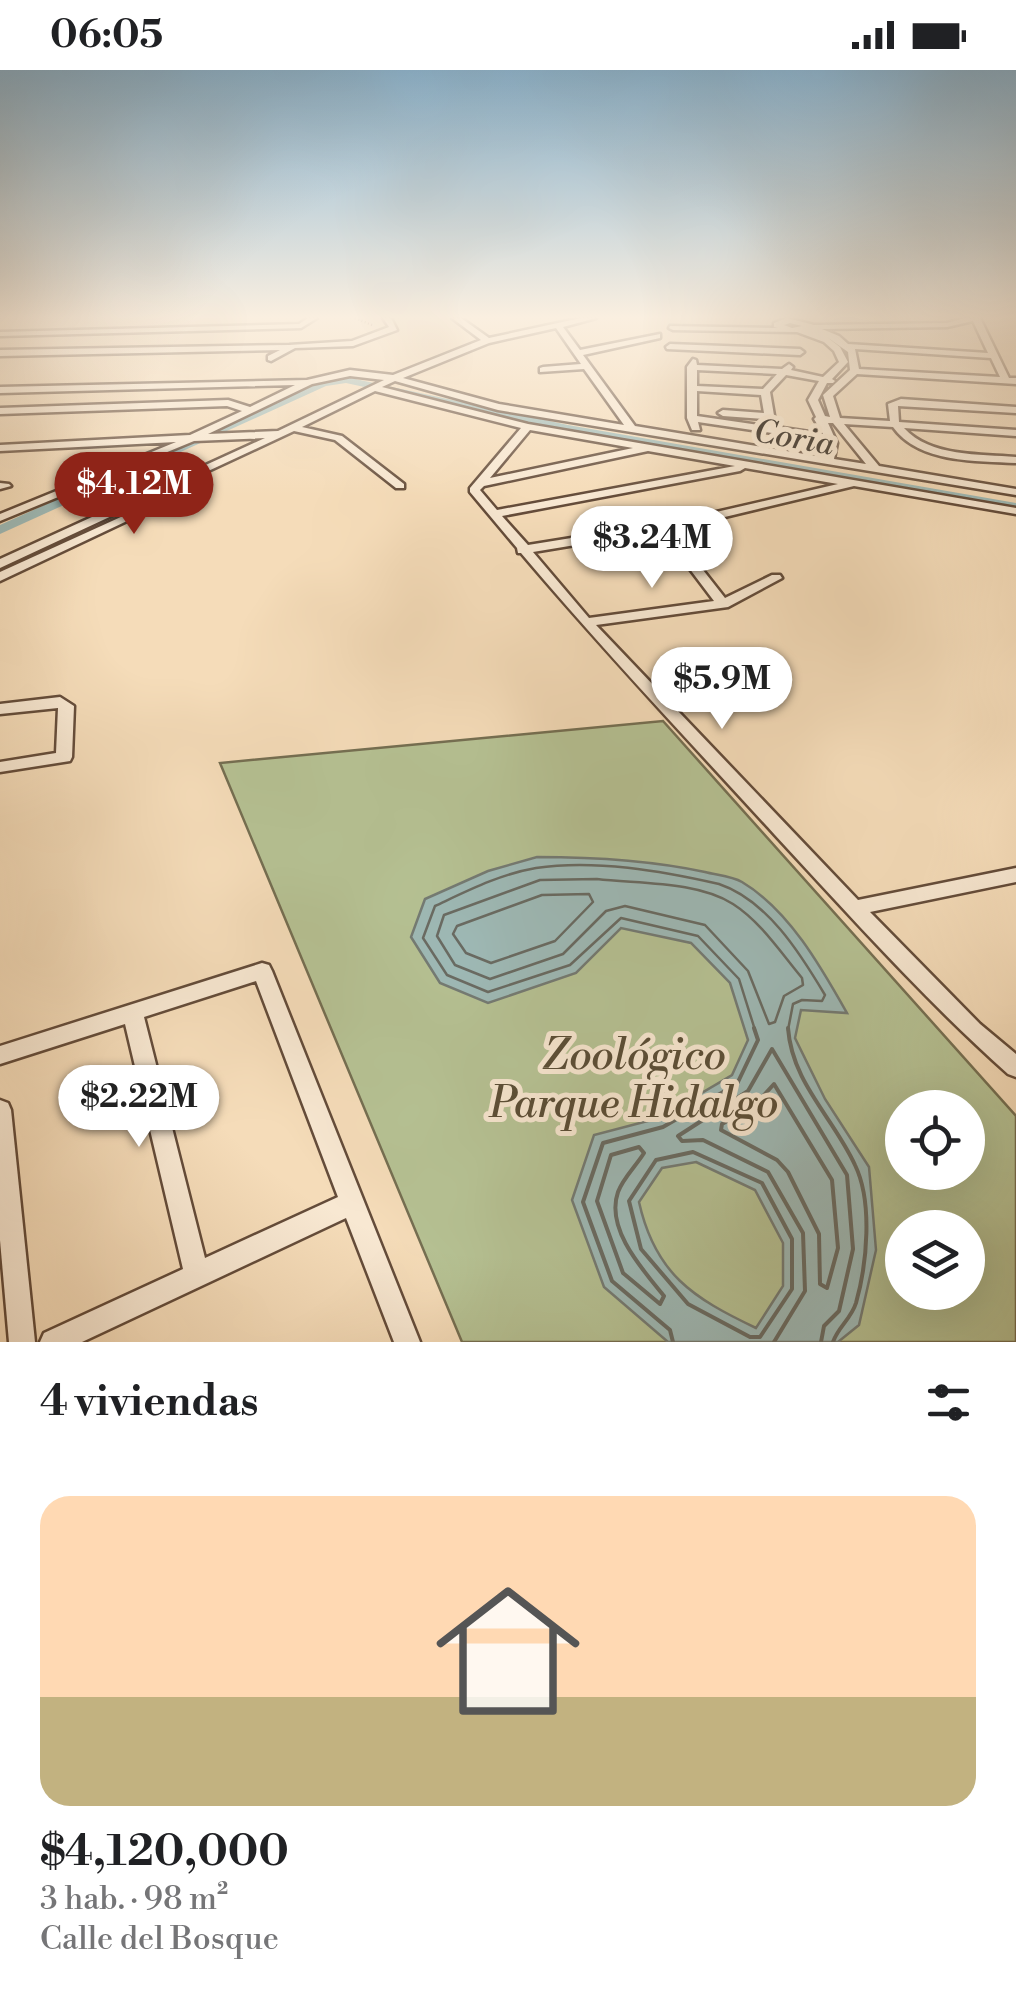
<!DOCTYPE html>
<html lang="es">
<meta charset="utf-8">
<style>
:root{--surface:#fff;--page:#f2f2f2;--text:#202124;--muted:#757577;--line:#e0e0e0;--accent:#8f2418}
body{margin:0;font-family:"Libre Bodoni",serif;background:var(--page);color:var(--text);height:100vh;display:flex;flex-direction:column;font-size:38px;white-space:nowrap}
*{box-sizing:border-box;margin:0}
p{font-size:32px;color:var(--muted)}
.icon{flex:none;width:55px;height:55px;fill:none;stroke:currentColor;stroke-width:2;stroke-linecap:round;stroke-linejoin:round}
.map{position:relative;height:1272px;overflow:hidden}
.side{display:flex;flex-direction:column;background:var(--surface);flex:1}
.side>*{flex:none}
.tools{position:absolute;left:885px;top:1020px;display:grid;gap:20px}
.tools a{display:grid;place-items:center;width:100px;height:100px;border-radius:50%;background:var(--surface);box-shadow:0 10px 40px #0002;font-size:50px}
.price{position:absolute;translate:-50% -85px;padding:0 22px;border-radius:35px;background:#fff;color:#222;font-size:32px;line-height:65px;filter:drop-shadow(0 2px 5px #0008)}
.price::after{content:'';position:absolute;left:50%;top:60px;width:30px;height:22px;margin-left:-15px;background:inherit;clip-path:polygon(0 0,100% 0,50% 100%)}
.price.active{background:var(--accent);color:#fff}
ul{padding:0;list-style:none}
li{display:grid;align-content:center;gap:20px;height:530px;padding:0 40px}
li+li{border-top:2px solid var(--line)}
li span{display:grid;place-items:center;height:310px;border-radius:30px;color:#555}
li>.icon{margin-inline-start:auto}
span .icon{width:180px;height:180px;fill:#fffc;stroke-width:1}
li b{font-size:42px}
h2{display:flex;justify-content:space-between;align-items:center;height:120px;padding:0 40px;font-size:42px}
.status{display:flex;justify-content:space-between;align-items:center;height:70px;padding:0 50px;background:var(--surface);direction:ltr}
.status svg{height:28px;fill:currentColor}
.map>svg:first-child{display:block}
.green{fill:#b6c294;stroke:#756f52;stroke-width:2.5;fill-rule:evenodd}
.water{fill:#9ebab7;stroke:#747b74;stroke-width:2.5;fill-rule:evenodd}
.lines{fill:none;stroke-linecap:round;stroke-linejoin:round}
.shore-far1{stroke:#696b63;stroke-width:2.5}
.shore{stroke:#696b63;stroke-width:4}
.canal{fill:#9ebab7;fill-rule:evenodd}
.minor-casing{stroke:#644c3a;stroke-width:5}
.path{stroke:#341c0f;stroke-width:2.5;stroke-dasharray:1 2.5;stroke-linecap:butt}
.minor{fill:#f8e8d2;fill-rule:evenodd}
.labels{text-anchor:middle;stroke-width:10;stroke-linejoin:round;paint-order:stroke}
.far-water-label{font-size:32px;font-style:italic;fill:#544b41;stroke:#f8e8d2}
.near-park-label{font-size:42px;font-style:italic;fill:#5b4e37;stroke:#f8e8d2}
</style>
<div class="status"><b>06:05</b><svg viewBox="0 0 49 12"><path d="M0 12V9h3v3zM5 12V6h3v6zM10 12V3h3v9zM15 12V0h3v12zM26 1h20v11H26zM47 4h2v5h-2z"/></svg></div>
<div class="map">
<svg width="1016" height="1272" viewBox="0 0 1016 1272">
<rect width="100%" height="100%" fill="#f5dcb9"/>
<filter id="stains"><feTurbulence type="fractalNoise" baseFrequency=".002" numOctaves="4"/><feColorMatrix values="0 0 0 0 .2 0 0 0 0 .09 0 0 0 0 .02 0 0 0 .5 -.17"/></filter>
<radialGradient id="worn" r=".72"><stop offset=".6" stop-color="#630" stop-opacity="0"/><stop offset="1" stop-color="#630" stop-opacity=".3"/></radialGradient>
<!-- green -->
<path class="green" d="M663,651L1016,1046V1272H462L220,693ZM902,1038H968V1102H902ZM902,1158H968V1222H902Z"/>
<!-- water -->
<path class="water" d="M537,787C594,787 649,790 705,802C716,805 732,806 742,812C789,840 821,897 847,943L801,940L795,968L825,1029L869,1097L876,1180L859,1255L838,1272H668L604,1217L572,1130L594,1065L659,1048L732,1005L748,970L730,913L691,873L621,858L576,903L488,933L440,913L411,867L425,829L488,801ZM696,1092L755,1120L783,1173V1216L756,1258C693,1228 655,1204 639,1132L662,1098Z"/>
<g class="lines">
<!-- shore-far1 -->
<g class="shore-far1">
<path d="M597,809C639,814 697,811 733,834C761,852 781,883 802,908L803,915L784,926L775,952L769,954L748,901L705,855L625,836L606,841L563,884L490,909L455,895L437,866L444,845L540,810Z"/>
<polygon points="589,824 593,832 555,871 491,893 466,883 453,864 457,856 542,825"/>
<path d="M755,960L739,909L698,866L621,848L570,895L488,922L447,905L423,868L435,836C467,821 500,804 536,798C594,789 662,801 719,814C767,830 800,883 825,925L822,931L802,930L793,934L788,960"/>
</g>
<!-- shore -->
<g class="shore">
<path d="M788,958C792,1013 833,1047 855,1095C873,1132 867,1194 856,1233C851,1249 838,1257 833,1272"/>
<polygon points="774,1014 832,1110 838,1178 827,1218 820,1214 819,1164 788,1102 777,1090 721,1060 722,1054 756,1034"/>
<path d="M639,1077L644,1083C636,1096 623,1108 618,1122C605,1159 643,1200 664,1226L660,1234L623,1203L597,1131L611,1085Z"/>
<polygon points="693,1082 762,1113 792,1169 792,1219 760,1267 750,1267 688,1234 641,1179 629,1131 656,1090"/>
<polyline points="673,1272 670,1260 612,1211 583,1132 603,1073 663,1057 737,1014 758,970 754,958"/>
<polyline points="774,1272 805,1221 803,1163 768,1102 703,1070 682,1071 678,1066 748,1021 772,979 847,1105 853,1179 839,1241 824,1256 821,1272"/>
</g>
<!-- canal -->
<polygon class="canal" points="346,307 568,355 1016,433 1016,441 568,361 346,313 326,316 0,464 0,455 320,311"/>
<defs>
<g id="minor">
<polygon points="308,248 317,248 301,258 0,266 0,262 299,254"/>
<polygon points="383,248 391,248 397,260 353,276 295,278 271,291 268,290 268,286 280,280 0,286 0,280 289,275 352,271 389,257"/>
<path d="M452,248H461L489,268L581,248H596L563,257L580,280L660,264V268L583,285L635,356L823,387L826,371L698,352L700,360H692L687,348V297L693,289L696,290L697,295L782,299L789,294L793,297L791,300L823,307L839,292L834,281L824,272L797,262L673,260L669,258L670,256L778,258L774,257V253L787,248L814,255L947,253L965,248H980L1009,308H1016V314L857,304L833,326L840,348L890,351L888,334L901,329L1016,337V343L898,336L899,352L1016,360V366L904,358C930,387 980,384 1016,387V393C977,391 918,393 893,357L844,354L879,396L1016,419V425L498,340L395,311L382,317L528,354L1016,438V444L854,416L683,457L692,486L725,528L772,505H780L782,508L728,537L596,555L858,830L1016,798V812L870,842L980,954L1016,984V1007L1008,1004C925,930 851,847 775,765C690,672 603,580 521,483H518L517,478L470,422V418L521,358L375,321L302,357L342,366L404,414V418H396L335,370L294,361L0,498V489L265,368L194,371L0,451V444L176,372L0,381V375L190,365L242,341L227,336L0,344V338L228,330L250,337L295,315L0,323V317L307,310L350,300L393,305L481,270ZM973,251L988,283L848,274L839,266L822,259L947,257ZM790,253L802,256L792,258L784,255ZM556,258L581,294L543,297L540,298V302L584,299L624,355L499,334L403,308L489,273ZM827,267L848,282L850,300L823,325L830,347L825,346L818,330L827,313H833L835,311L832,309L848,292L840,277ZM855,279L991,288L1000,307L859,299ZM697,300L777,304L763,319L697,316ZM786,305L819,311L808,330L816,347L814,349L823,364L776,357L770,322ZM350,306L384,310L278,361L208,364L312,314ZM697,321L761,325L764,343L723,340L718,343L723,346L764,349L766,356L697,346ZM828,353H833L866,394L834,389L837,373ZM530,360L633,378L490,408ZM648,381L735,396L497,440L480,420L484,416ZM745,398L838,414L677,451L528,475L502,446L740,401ZM672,459L680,486L714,531L589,548L533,482Z"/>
<polygon points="670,274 800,279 804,282 800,285 667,279 666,277"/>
<polygon points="0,413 9,414 11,416 0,419"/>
<polygon points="123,446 127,447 127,451 0,511 0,502"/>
<polygon points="60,627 74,636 72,687 70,691 0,702 0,692 56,683 58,638 0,644 0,634"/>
<path d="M262,893L269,895L272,901L420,1272H394L346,1148L82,1272H40L44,1263L183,1199L125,954L0,994V976ZM256,911L338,1127L205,1188L144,947Z"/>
<polygon points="0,1030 8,1033 11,1040 35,1272 9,1272 0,1170"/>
</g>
</defs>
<!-- minor casing -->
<use href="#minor" class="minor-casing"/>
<!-- path -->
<polyline class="path" points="355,248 372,255"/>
<!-- minor -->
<use href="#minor" class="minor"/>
</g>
<!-- sky -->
<linearGradient id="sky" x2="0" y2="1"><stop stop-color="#8ab6d4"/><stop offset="0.58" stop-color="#faefe0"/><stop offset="1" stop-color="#faefe0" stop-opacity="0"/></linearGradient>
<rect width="1016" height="426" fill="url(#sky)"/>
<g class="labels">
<!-- far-water labels -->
<g class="far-water-label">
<text transform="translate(794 367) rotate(10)" y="11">Coria</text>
</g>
<!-- near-park labels -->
<g class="near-park-label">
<text x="634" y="999">Zoológico<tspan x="634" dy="48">Parque Hidalgo</tspan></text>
</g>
</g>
<rect width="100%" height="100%" filter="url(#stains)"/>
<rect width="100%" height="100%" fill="url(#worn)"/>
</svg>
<div class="tools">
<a><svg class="icon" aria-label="locate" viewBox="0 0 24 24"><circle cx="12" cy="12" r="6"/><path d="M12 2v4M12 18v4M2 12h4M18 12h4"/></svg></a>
<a><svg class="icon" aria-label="layers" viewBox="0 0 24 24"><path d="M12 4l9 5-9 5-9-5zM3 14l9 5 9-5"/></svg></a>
</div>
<b class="price active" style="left:134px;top:467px">$4.12M</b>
<b class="price" style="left:652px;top:521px">$3.24M</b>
<b class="price" style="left:722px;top:662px">$5.9M</b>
<b class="price" style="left:139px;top:1080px">$2.22M</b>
</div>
<section class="side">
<h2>4 viviendas<svg class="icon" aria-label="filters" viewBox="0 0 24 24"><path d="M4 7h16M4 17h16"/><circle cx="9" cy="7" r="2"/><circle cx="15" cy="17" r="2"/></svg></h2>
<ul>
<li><span style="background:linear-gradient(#ffd9b3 65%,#c2b280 0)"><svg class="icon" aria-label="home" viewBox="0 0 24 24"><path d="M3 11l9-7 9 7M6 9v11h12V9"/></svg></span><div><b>$4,120,000</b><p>3 hab. · 98 m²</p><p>Calle del Bosque</p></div></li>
</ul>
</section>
